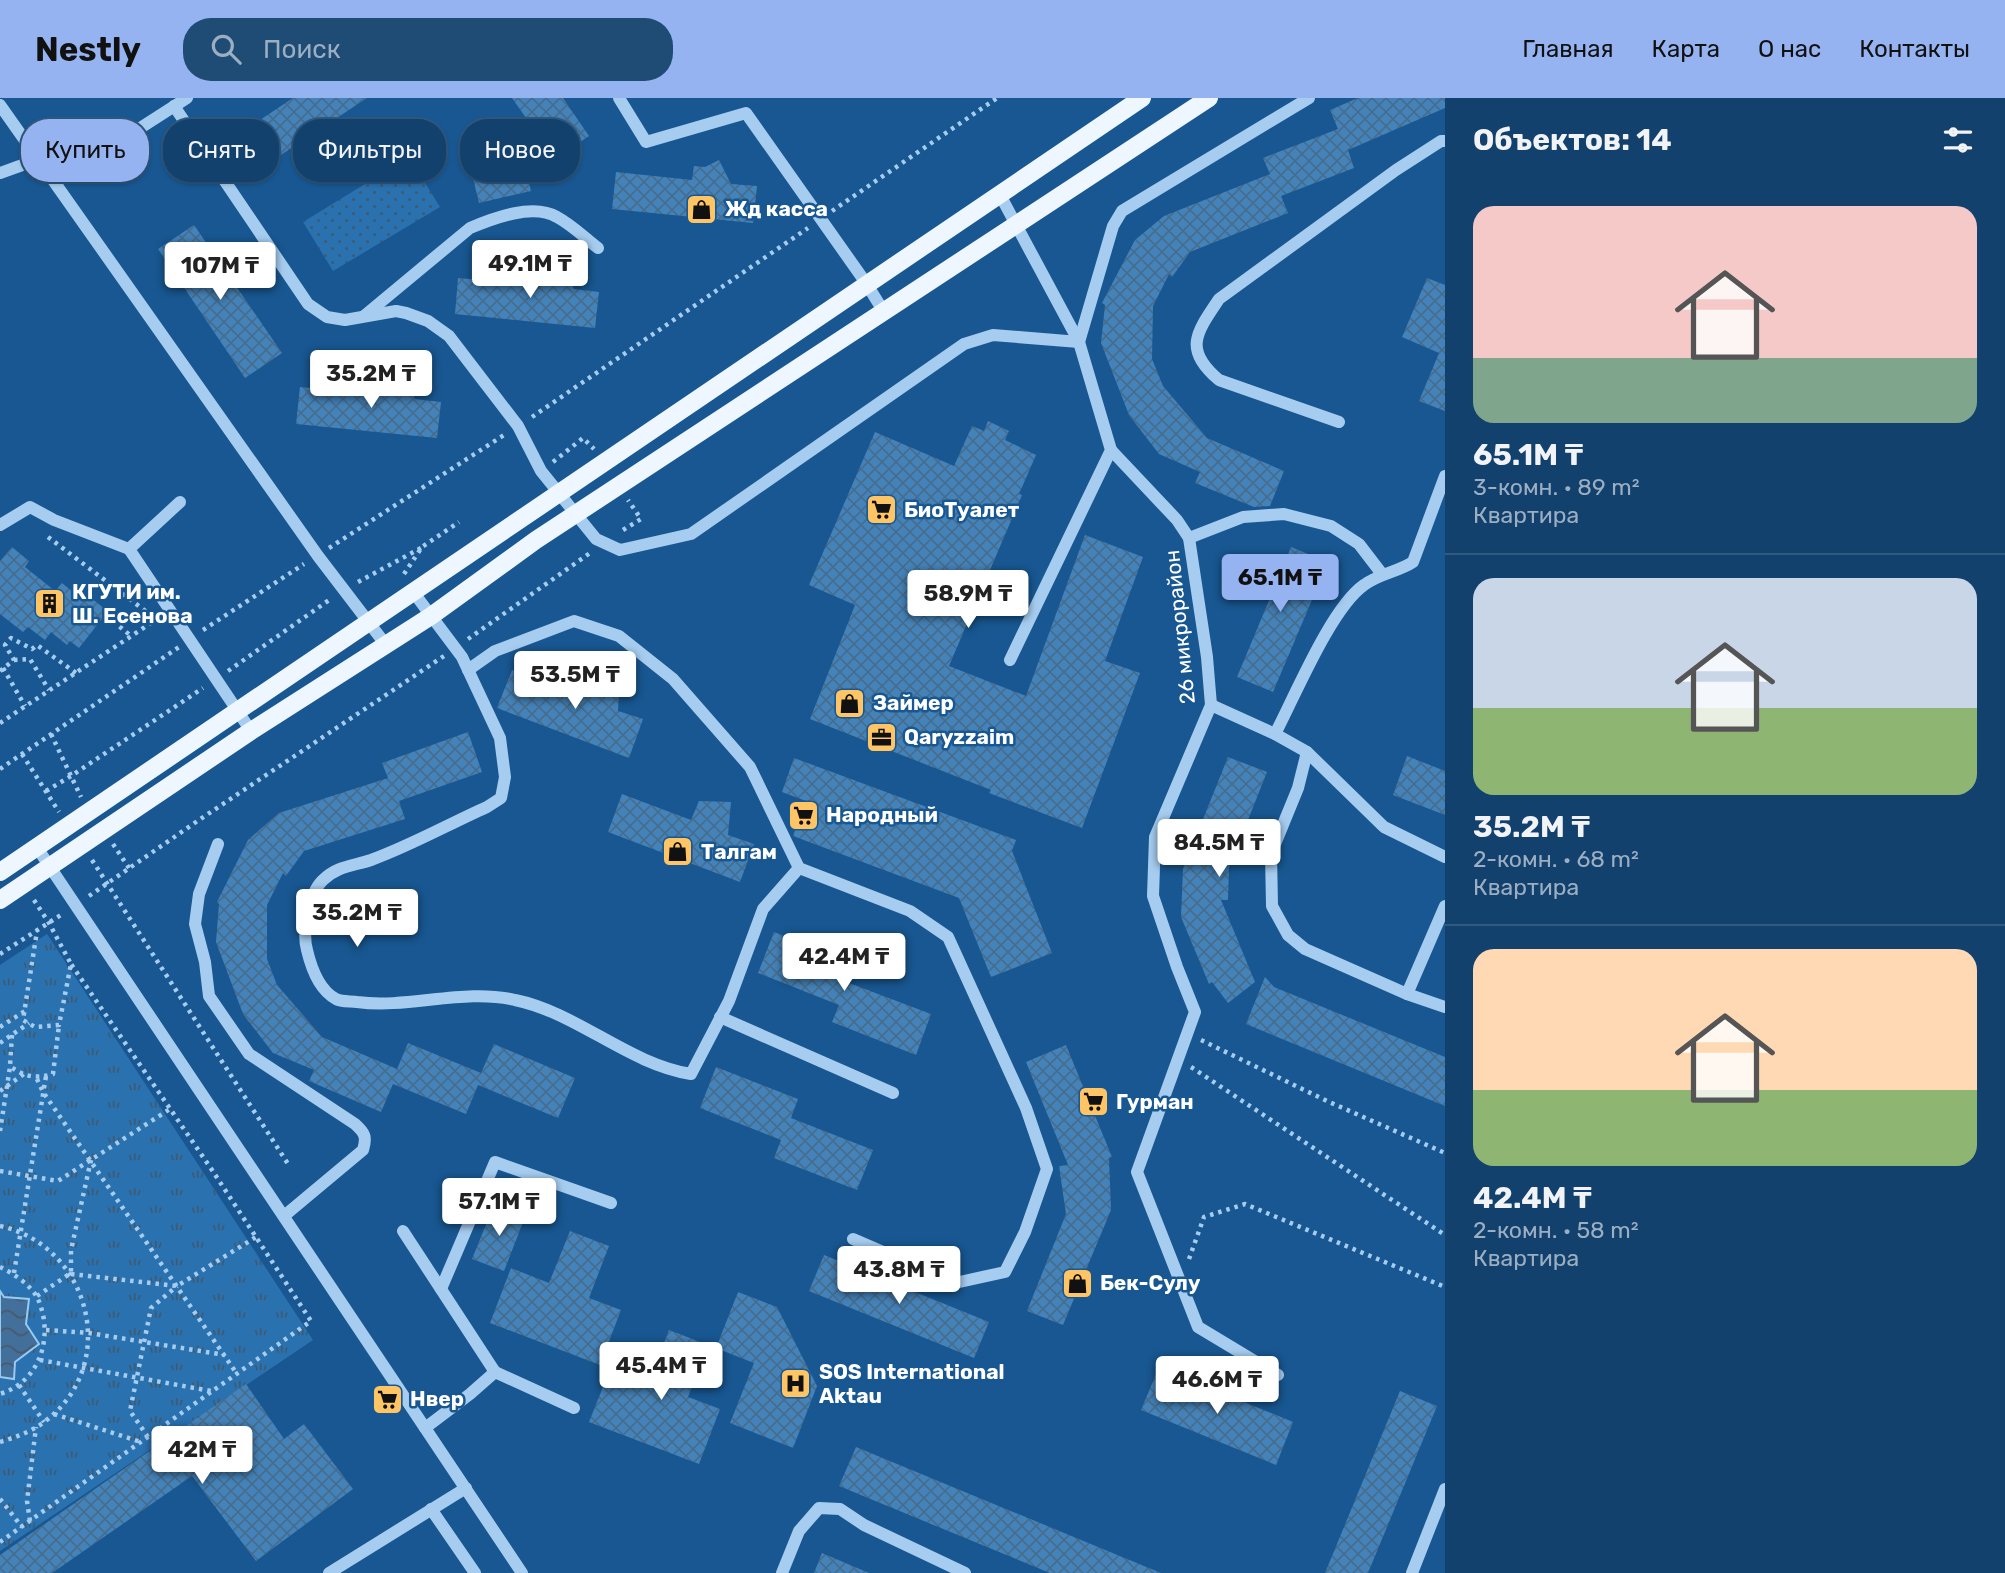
<!DOCTYPE html>
<html lang="ru">
<meta charset="utf-8">
<style>
:root{--surface:#12416d;--page:#1f4c75;--text:#f1f3f6;--muted:#9cafc2;--line:#315a80;--accent:#95b2f1}
body{margin:0;font-family:Rubik,sans-serif;background:var(--page);color:var(--text);height:100vh;display:flex;flex-direction:column;font-size:26px;white-space:nowrap}
*{box-sizing:border-box;margin:0}
p{font-size:23px;color:var(--muted)}
.icon{flex:none;width:38px;height:38px;fill:none;stroke:currentColor;stroke-width:2;stroke-linecap:round;stroke-linejoin:round}
.map{position:relative;flex:1;overflow:hidden}
.details{display:flex;flex-direction:column;background:var(--surface);width:560px}
.details>*{flex:none}
.guide{position:absolute;left:21px;top:21px;width:665px;height:63px;display:flex;gap:14px}
.price{position:absolute;translate:-50% -60px;padding:0 16px;border-radius:7px;background:#fff;color:#222;font-size:23px;line-height:46px;filter:drop-shadow(0 2px 4px #0008)}
.price::after{content:'';position:absolute;left:50%;top:42px;width:21px;height:16px;margin-left:-10px;background:inherit;clip-path:polygon(0 0,100% 0,50% 100%)}
.price.current{background:var(--accent);color:#111}
ul{padding:0;list-style:none}
li{display:grid;align-content:center;gap:14px;height:371px;padding:0 28px}
li+li{border-top:2px solid var(--line)}
li span{display:grid;place-items:center;height:217px;border-radius:21px;color:#555}
li>.icon{margin-inline-start:auto}
span .icon{width:126px;height:126px;fill:#fffc;stroke-width:1}
li b{font-size:30px}
h2{display:flex;justify-content:space-between;align-items:center;height:84px;padding:0 28px;font-size:30px}
.chip{padding:0 24px;border-radius:28px;background:var(--surface);box-shadow:0 2px 5px #0004,0 0 0 2px var(--line);font-size:24px;line-height:63px}
.chip.current{background:var(--accent);color:#111}
header{display:flex;align-items:center;gap:42px;box-sizing:border-box;height:98px;padding:0 35px;background:var(--accent);color:#111}
header strong{font-size:33px}
nav{display:flex;gap:38px;margin-inline-start:auto;font-size:24px}
.search{width:490px;height:63px;background:var(--page);display:flex;align-items:center;gap:18px;box-sizing:border-box;padding:0 24px;border-radius:28px;color:var(--muted);font-size:26px}
main{display:flex;flex:1;min-height:0}
.map>svg:first-child{display:block}
.grass{fill:url(#grass-tufts)}
.park{fill:url(#park-dots)}
.water{fill:url(#water-waves);stroke:#98caf2;stroke-width:2}
.building{fill:url(#building-cross-hatch)}
.lines{fill:none;stroke-linecap:round;stroke-linejoin:round}
.path{stroke:#a6cdf0;stroke-width:4.5;stroke-dasharray:3.5 5;stroke-linecap:butt}
.minor{stroke:#a6cdf0;stroke-width:12}
.major{stroke:#eef6ff;stroke-width:18}
.labels{text-anchor:middle;stroke-width:5;stroke-linejoin:round;paint-order:stroke}
.poi-label{font-size:21px;font-weight:bold;fill:#fff;stroke:#185791;text-anchor:start}
.street-label{font-size:21px;fill:#fff;stroke:#185791}
</style>
<header>
<strong>Nestly</strong>
<div class="search"><svg class="icon" aria-label="search" viewBox="0 0 24 24"><circle cx="10" cy="10" r="6"/><path d="M15 15l6 6"/></svg>Поиск</div>
<nav><a>Главная</a><a>Карта</a><a>О нас</a><a>Контакты</a></nav>
</header>
<main>
<div class="map">
<svg width="1445" height="1475" viewBox="0 0 1445 1475">
<defs>
<pattern id="grass-tufts" width="24" height="20" patternUnits="userSpaceOnUse" patternTransform="scale(1.75)"><rect width="24" height="20" fill="#2a71af"/><path d="M3 7l-1-3M5 7V3M7 7l1-3M15 17l-1-3M17 17v-4M19 17l1-3" fill="none" stroke="#3e5b74"/></pattern>
<pattern id="park-dots" width="8" height="8" patternUnits="userSpaceOnUse" patternTransform="scale(1.75)"><rect width="8" height="8" fill="#2a71af"/><path d="M2 2h.1M6 6h.1" fill="none" stroke="#3e5b74" stroke-width="1.8" stroke-linecap="round"/></pattern>
<pattern id="water-waves" width="16" height="10" patternUnits="userSpaceOnUse" patternTransform="scale(1.75)"><rect width="16" height="10" fill="#43709a"/><path d="M0 5q4-4 8 0t8 0" fill="none" stroke="#485a6b"/></pattern>
<pattern id="building-cross-hatch" width="8" height="8" patternUnits="userSpaceOnUse" patternTransform="scale(1.75)"><rect width="8" height="8" fill="#4483ba"/><path d="M0 0l8 8M0 8l8-8" fill="none" stroke="#476d8e"/></pattern>
</defs>
<rect width="100%" height="100%" fill="#185791"/>
<!-- grass -->
<polygon class="grass" points="47,836 313,1242 0,1453 0,867"/>
<!-- park -->
<polygon class="park" points="409,59 440,109 333,173 303,124"/>
<!-- water -->
<polygon class="water" points="0,1193 4,1199 29,1201 26,1226 39,1246 15,1264 14,1281 0,1279"/>
<!-- building -->
<g class="building">
<polygon points="293,0 367,0 237,86 215,52"/>
<polygon points="512,0 563,0 589,38 555,61"/>
<polygon points="1358,0 1445,0 1445,10 1348,52 1354,70 1281,98 1288,115 1190,154 1172,179 1169,176 1153,208 1152,261 1163,288 1207,340 1284,373 1270,408 1254,409 1195,385 1200,374 1159,356 1129,317 1101,245 1105,207 1102,205 1135,142 1164,118 1270,76 1263,60 1338,31 1330,12"/>
<polygon points="719,62 731,86 757,88 753,125 612,111 616,74 692,82 694,68 705,69"/>
<polygon points="525,68 531,93 479,105 473,80"/>
<polygon points="194,127 282,255 245,280 158,151"/>
<polygon points="561,167 574,191 599,194 595,230 455,216 458,180 534,187 536,173 548,174"/>
<polygon points="1427,180 1445,187 1445,313 1419,303 1439,255 1402,239"/>
<polygon points="403,277 415,301 441,304 437,340 296,326 300,289 376,297 378,283 389,284"/>
<polygon points="988,323 1009,333 1005,342 1036,357 1019,396 1022,397 949,568 1026,598 1085,437 1143,459 1105,563 1140,575 1082,730 989,695 991,692 810,621 855,507 809,487 875,334 954,368 972,328 984,333"/>
<polygon points="12,449 29,463 25,469 55,493 62,485 79,499 83,494 108,513 79,550 70,543 67,547 51,534 45,542 28,529 23,534 0,516 0,463"/>
<polygon points="1291,449 1328,464 1273,594 1237,579 1270,500 1250,492 1254,483 1254,466 1285,464"/>
<polygon points="512,572 581,598 589,579 620,580 618,613 643,621 629,660 497,610"/>
<polygon points="468,634 482,674 399,703 405,721 304,753 286,778 283,775 267,807 267,861 277,887 322,939 397,971 408,945 481,975 494,946 575,980 558,1020 478,987 466,1016 393,986 381,1014 309,983 314,972 273,955 243,916 216,844 219,806 217,804 248,742 279,715 388,680 382,665"/>
<polygon points="1407,658 1445,673 1445,717 1393,697"/>
<polygon points="1228,659 1267,674 1229,770 1228,802 1221,802 1255,884 1228,905 1212,884 1209,886 1181,819 1183,771"/>
<polygon points="794,660 1016,742 1012,753 1052,855 991,879 959,800 793,738 806,703 782,694"/>
<polygon points="622,696 691,722 699,703 731,704 728,737 754,746 740,784 608,734"/>
<polygon points="774,834 857,866 849,885 931,916 916,957 832,924 839,907 758,875"/>
<polygon points="1265,879 1274,889 1445,959 1445,1008 1246,926"/>
<polygon points="1066,947 1112,1059 1109,1060 1111,1112 1063,1227 1027,1213 1066,1116 1059,1068 1068,1067 1026,964"/>
<polygon points="716,969 798,1001 791,1020 873,1052 857,1092 774,1060 781,1042 700,1010"/>
<polygon points="494,1107 525,1119 504,1173 472,1161"/>
<polygon points="570,1133 609,1148 589,1200 621,1212 600,1267 490,1225 511,1170 549,1185"/>
<polygon points="824,1157 989,1224 974,1260 809,1193"/>
<polygon points="738,1194 777,1209 817,1288 793,1350 730,1325 754,1265 716,1250"/>
<polygon points="669,1232 708,1247 688,1299 720,1311 699,1366 589,1324 611,1269 649,1284"/>
<polygon points="1159,1269 1293,1324 1276,1367 1141,1312"/>
<polygon points="246,1286 284,1341 304,1326 353,1391 256,1463 192,1378 52,1475 0,1475 0,1457"/>
<polygon points="1400,1293 1437,1308 1368,1475 1325,1475"/>
<polygon points="856,1349 1161,1475 1050,1475 839,1388"/>
<polygon points="822,1455 869,1475 814,1475"/>
</g>
<g class="lines">
<!-- path -->
<g class="path">
<polyline points="832,113 997,0"/>
<polyline points="532,319 808,130"/>
<polyline points="553,364 583,340 594,351"/>
<polyline points="623,432 641,421 628,402"/>
<polyline points="48,439 152,518"/>
<polyline points="329,450 504,337"/>
<polyline points="404,476 422,449 459,424"/>
<polyline points="358,484 421,450"/>
<polyline points="113,523 131,538"/>
<polyline points="203,532 304,466"/>
<polyline points="468,541 590,455"/>
<polyline points="14,562 30,561 49,592"/>
<polyline points="3,570 25,608"/>
<polyline points="0,573 14,562 5,547 11,540 32,551 37,547 76,575"/>
<polyline points="228,573 332,500"/>
<polyline points="0,625 157,521"/>
<polyline points="51,636 81,699"/>
<polyline points="22,656 59,714"/>
<polyline points="0,671 179,549"/>
<polyline points="46,693 71,678 203,590"/>
<polyline points="113,746 129,770"/>
<polyline points="92,762 290,1069"/>
<polyline points="89,798 196,724 444,558"/>
<polyline points="34,802 49,825 71,866 59,927 35,929 23,922 37,833"/>
<polyline points="0,856 64,815"/>
<polyline points="0,929 25,913"/>
<path d="M12,937L10,968C24,979 36,981 53,976L59,927"/>
<polyline points="1201,942 1327,1003 1445,1055"/>
<polyline points="0,945 29,925"/>
<polyline points="1191,969 1445,1137"/>
<polyline points="37,981 43,994 237,1276"/>
<polyline points="0,993 24,976"/>
<polyline points="0,1033 10,969"/>
<polyline points="0,1073 58,1083 170,1011"/>
<path d="M0,1128C91,1148 121,1268 44,1324C31,1334 16,1339 0,1344"/>
<polyline points="1189,1161 1204,1119 1245,1106 1445,1189"/>
<path d="M0,1169C13,1175 31,1187 38,1201C54,1238 41,1283 0,1296"/>
<polyline points="14,1175 46,978"/>
<polyline points="71,1176 177,1188 256,1139"/>
<polyline points="37,1198 71,1175 71,1152 91,1062"/>
<polyline points="46,1232 89,1235 225,1257"/>
<polyline points="40,1262 211,1293"/>
<polyline points="19,1287 44,1324"/>
<polyline points="54,1316 141,1344"/>
<polyline points="148,1339 130,1313 151,1210 177,1188"/>
<polyline points="0,1401 22,1429"/>
<polyline points="30,1423 27,1403 36,1329"/>
<polyline points="0,1444 311,1223 212,1072 71,866"/>
</g>
<!-- minor -->
<g class="minor">
<polyline points="619,0 646,44 746,15 866,185 884,214"/>
<polyline points="0,7 318,458 386,547"/>
<polyline points="174,8 308,206 327,219 345,222 396,213 406,215 428,223 449,238 518,328 541,373 596,441 620,452 691,436 964,246 993,237 1079,244"/>
<polyline points="0,75 39,61"/>
<polyline points="56,84 187,0"/>
<polyline points="999,95 1079,244 1111,352 1010,562"/>
<path d="M364,218L470,130C494,120 533,105 557,119C572,127 585,140 598,150"/>
<polyline points="1079,244 1113,128 1122,113 1309,0"/>
<path d="M1339,324L1219,282C1183,252 1196,235 1219,201L1396,72L1441,43H1445"/>
<polyline points="1111,352 1177,422 1189,440 1207,559 1211,607 1155,739 1153,798 1177,869 1195,914 1137,1074 1198,1229 1278,1277"/>
<polyline points="180,404 129,451 251,633"/>
<polyline points="0,427 30,409 54,422 129,451"/>
<polyline points="1189,440 1243,419 1284,416 1331,428 1359,446 1382,476"/>
<path d="M414,495L462,559L500,640L505,679L501,700L487,709C449,726 410,748 371,762C353,768 337,768 323,782C309,795 302,835 307,852C311,869 319,892 336,901C341,904 351,903 357,904C409,911 464,890 515,902C578,915 628,966 691,976L729,903L763,811L799,770"/>
<polyline points="468,572 495,553 574,523 619,538 673,581 750,669 799,770 910,813 948,839 1026,1010 1047,1071 1025,1134 1005,1174 955,1185 853,1141"/>
<polyline points="1211,607 1275,636 1307,654 1384,729 1445,759"/>
<path d="M1275,636C1295,598 1331,510 1364,487C1380,475 1398,474 1413,464L1445,378"/>
<polyline points="1307,654 1298,690 1271,756 1272,808 1288,837 1305,851 1407,896 1445,909"/>
<path d="M218,746L199,796L195,826L205,864L209,898L249,956L355,1026C365,1035 367,1039 363,1052L284,1118"/>
<polyline points="36,748 522,1475"/>
<polyline points="1407,896 1445,808"/>
<polyline points="720,919 893,995"/>
<polyline points="403,1133 495,1274"/>
<polyline points="441,1191 495,1064 611,1105"/>
<polyline points="425,1330 470,1296 495,1274 574,1310"/>
<polyline points="431,1411 475,1475"/>
<polyline points="329,1475 466,1390"/>
<polyline points="782,1475 799,1433 819,1410 840,1411 864,1427 965,1475"/>
<polyline points="1412,1475 1445,1391"/>
</g>
<!-- major -->
<g class="major">
<polyline points="0,774 1142,0"/>
<polyline points="0,802 251,633 431,518 536,442 1209,0"/>
</g>
</g>
<!-- icons -->
<defs>
<symbol id="shop-square" viewBox="-11 -11 22 22"><rect x="-9" y="-9" width="18" height="18" rx="4" fill="#ffc564" stroke="#185791"/><path d="M-5-2.5h2.3a2.7 3.5 0 0 1 5.4 0H5L5.5 6h-11ZM-1.5-2.5h3a1.5 2.3 0 0 0-3 0Z" fill="#111"/></symbol>
<symbol id="supermarket-square" viewBox="-11 -11 22 22"><rect x="-9" y="-9" width="18" height="18" rx="4" fill="#ffc564" stroke="#185791"/><path d="M-6-5.5h2.5l.6 2H6L4.5 2H-2.5L-4.4-4H-6ZM-1.5 3.2a1.3 1.3 0 1 0 .1 0ZM3 3.2a1.3 1.3 0 1 0 .1 0Z" fill="#111"/></symbol>
<symbol id="building-square" viewBox="-11 -11 22 22"><rect x="-9" y="-9" width="18" height="18" rx="4" fill="#ffc564" stroke="#185791"/><path d="M-4-6H4V6H1V3H-1V6H-4ZM-2.5-4.3h1.7v1.8h-1.7ZM.8-4.3h1.7v1.8H.8ZM-2.5-1h1.7V.8h-1.7ZM.8-1h1.7V.8H.8Z" fill="#111"/></symbol>
<symbol id="office-square" viewBox="-11 -11 22 22"><rect x="-9" y="-9" width="18" height="18" rx="4" fill="#ffc564" stroke="#185791"/><path d="M-6-3h4V-5.5h4V-3h4V5H-6ZM-1-4.5V-3h2v-1.5ZM-6 0V1H6V0Z" fill="#111"/></symbol>
<symbol id="hospital-square" viewBox="-11 -11 22 22"><rect x="-9" y="-9" width="18" height="18" rx="4" fill="#ffc564" stroke="#185791"/><path d="M-5-5h3v3.5h4V-5h3V5h-3V1.5h-4V5h-3Z" fill="#111"/></symbol>
</defs>
<g fill-rule="evenodd">
<use href="#shop-square" x="684" y="94" width="35" height="35"/>
<use href="#supermarket-square" x="864" y="394" width="35" height="35"/>
<use href="#building-square" x="32" y="488" width="35" height="35"/>
<use href="#shop-square" x="832" y="588" width="35" height="35"/>
<use href="#office-square" x="864" y="622" width="35" height="35"/>
<use href="#supermarket-square" x="786" y="700" width="35" height="35"/>
<use href="#shop-square" x="660" y="736" width="35" height="35"/>
<use href="#supermarket-square" x="1076" y="986" width="35" height="35"/>
<use href="#shop-square" x="1060" y="1168" width="35" height="35"/>
<use href="#hospital-square" x="778" y="1268" width="35" height="35"/>
<use href="#supermarket-square" x="370" y="1284" width="35" height="35"/>
</g>
<g class="labels">
<!-- poi labels -->
<g class="poi-label">
<text x="725" y="118">Жд касса</text>
<text x="904" y="419">БиоТуалет</text>
<text x="72" y="501">КГУТИ им.<tspan x="72" dy="24">Ш. Есенова</tspan></text>
<text x="873" y="612">Займер</text>
<text x="904" y="646">Qaryzzaim</text>
<text x="826" y="724">Народный</text>
<text x="701" y="761">Талгам</text>
<text x="1116" y="1011">Гурман</text>
<text x="1100" y="1192">Бек-Сулу</text>
<text x="819" y="1281">SOS International<tspan x="819" dy="24">Aktau</tspan></text>
<text x="410" y="1308">Нвер</text>
</g>
<!-- street labels -->
<g class="street-label">
<text transform="translate(1180 529) rotate(-96)" y="7">26 микрорайон</text>
</g>
</g>
</svg>
<b class="price" style="left:530px;top:202px">49.1M ₸</b>
<b class="price" style="left:220px;top:204px">107M ₸</b>
<b class="price" style="left:371px;top:312px">35.2M ₸</b>
<b class="price current" style="left:1280px;top:516px">65.1M ₸</b>
<b class="price" style="left:968px;top:532px">58.9M ₸</b>
<b class="price" style="left:575px;top:613px">53.5M ₸</b>
<b class="price" style="left:1219px;top:781px">84.5M ₸</b>
<b class="price" style="left:357px;top:851px">35.2M ₸</b>
<b class="price" style="left:844px;top:895px">42.4M ₸</b>
<b class="price" style="left:499px;top:1140px">57.1M ₸</b>
<b class="price" style="left:899px;top:1208px">43.8M ₸</b>
<b class="price" style="left:661px;top:1304px">45.4M ₸</b>
<b class="price" style="left:1217px;top:1318px">46.6M ₸</b>
<b class="price" style="left:202px;top:1388px">42M ₸</b>
<div class="guide">
<a class="chip current">Купить</a>
<a class="chip">Снять</a>
<a class="chip">Фильтры</a>
<a class="chip">Новое</a>
</div>
</div>
<section class="details">
<h2>Объектов: 14<svg class="icon" aria-label="filters" viewBox="0 0 24 24"><path d="M4 7h16M4 17h16"/><circle cx="9" cy="7" r="2"/><circle cx="15" cy="17" r="2"/></svg></h2>
<ul>
<li><span style="background:linear-gradient(#f6c9c9 70%,#7fa58c 0)"><svg class="icon" aria-label="home" viewBox="0 0 24 24"><path d="M3 11l9-7 9 7M6 9v11h12V9"/></svg></span><div><b>65.1M ₸</b><p>3-комн. · 89 m²</p><p>Квартира</p></div></li>
<li><span style="background:linear-gradient(#c9d6e8 60%,#8fb573 0)"><svg class="icon" aria-label="home" viewBox="0 0 24 24"><path d="M3 11l9-7 9 7M6 9v11h12V9"/></svg></span><div><b>35.2M ₸</b><p>2-комн. · 68 m²</p><p>Квартира</p></div></li>
<li><span style="background:linear-gradient(#ffd9b3 65%,#8fb573 0)"><svg class="icon" aria-label="home" viewBox="0 0 24 24"><path d="M3 11l9-7 9 7M6 9v11h12V9"/></svg></span><div><b>42.4M ₸</b><p>2-комн. · 58 m²</p><p>Квартира</p></div></li>
</ul>
</section>
</main>
